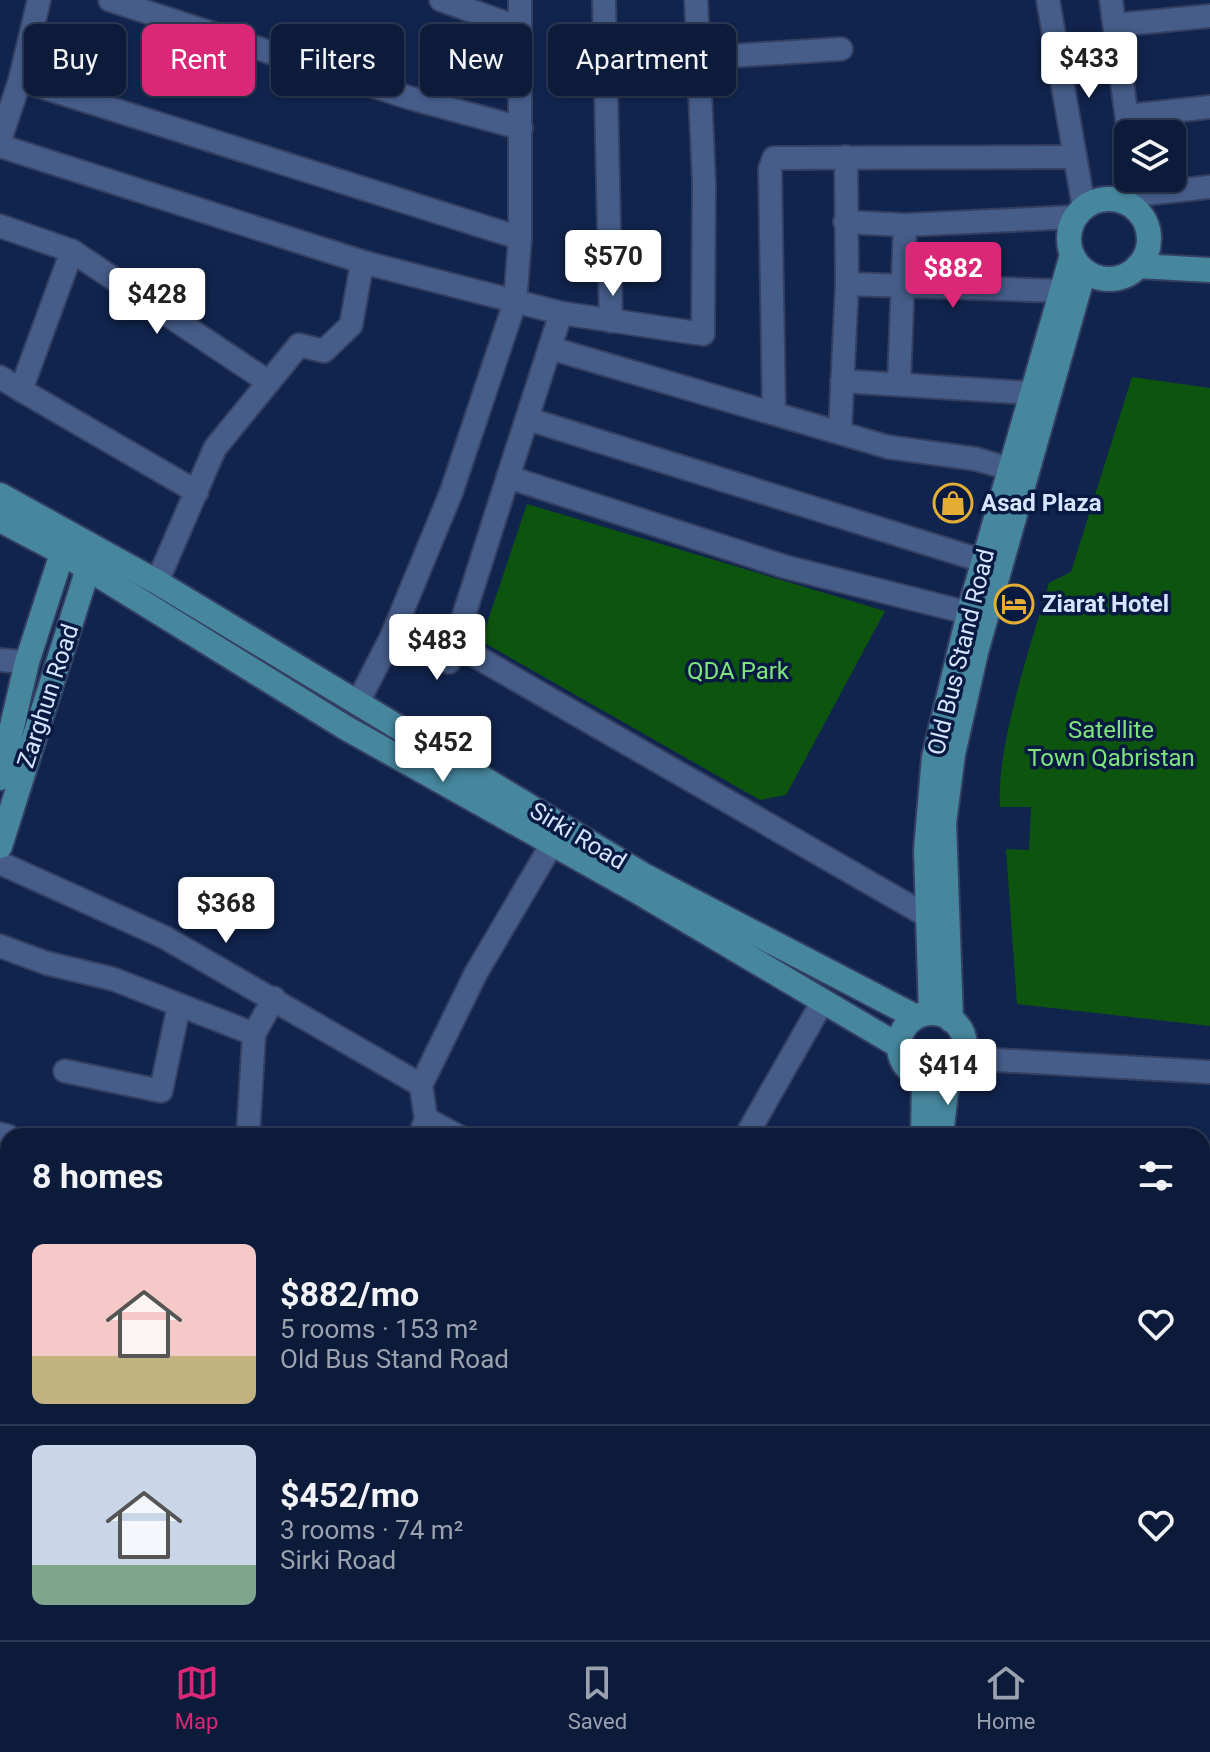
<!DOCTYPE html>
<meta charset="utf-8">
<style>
:root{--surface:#0d1b3a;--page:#1b2845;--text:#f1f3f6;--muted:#9aa1af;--line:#2d3954;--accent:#db2777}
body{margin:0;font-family:Roboto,sans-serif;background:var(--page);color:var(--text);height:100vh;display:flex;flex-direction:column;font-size:30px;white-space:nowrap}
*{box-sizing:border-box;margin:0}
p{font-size:26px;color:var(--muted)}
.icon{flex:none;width:44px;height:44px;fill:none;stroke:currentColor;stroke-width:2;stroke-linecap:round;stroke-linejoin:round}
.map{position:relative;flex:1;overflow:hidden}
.panel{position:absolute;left:0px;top:1128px;width:1210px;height:512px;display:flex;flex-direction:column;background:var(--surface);border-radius:24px 24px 0 0;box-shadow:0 2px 6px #0004,0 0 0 2px var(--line)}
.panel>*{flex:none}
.guide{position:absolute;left:24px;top:24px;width:800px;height:72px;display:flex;gap:16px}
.tools{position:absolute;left:1114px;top:120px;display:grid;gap:16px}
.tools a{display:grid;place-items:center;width:72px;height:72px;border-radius:12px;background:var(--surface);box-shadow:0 2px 6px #0004,0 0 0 2px var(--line);font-size:40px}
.price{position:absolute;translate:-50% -68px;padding:0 18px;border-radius:8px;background:#fff;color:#222;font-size:26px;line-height:52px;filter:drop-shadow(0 2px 4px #0008)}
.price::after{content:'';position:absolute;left:50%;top:48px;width:24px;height:18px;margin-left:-12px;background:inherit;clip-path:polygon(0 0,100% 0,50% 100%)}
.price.active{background:var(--accent);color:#fff}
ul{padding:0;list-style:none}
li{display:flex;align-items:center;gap:24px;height:200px;padding:0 32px}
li+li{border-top:2px solid var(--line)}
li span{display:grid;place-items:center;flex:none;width:224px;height:160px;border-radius:12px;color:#555}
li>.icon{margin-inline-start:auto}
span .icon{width:96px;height:96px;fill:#fffc;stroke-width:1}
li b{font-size:34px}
h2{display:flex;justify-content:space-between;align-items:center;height:96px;padding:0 32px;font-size:34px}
.tag{padding:0 28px;border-radius:12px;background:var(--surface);box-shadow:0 2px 6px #0004,0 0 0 2px var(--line);font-size:28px;line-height:72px}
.tag.active{background:var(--accent);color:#fff}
.menu{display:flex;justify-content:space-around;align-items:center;height:112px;border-top:2px solid var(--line);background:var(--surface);font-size:22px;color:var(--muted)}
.menu a{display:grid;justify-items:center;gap:4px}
.menu .active{color:var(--accent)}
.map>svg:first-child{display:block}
.green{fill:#0d540f}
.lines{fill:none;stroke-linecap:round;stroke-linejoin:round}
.minor-casing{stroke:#343f62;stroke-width:26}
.major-casing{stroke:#343f62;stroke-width:28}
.minor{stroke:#465d8a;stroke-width:22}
.major{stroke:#47879e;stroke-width:24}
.labels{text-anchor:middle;stroke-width:7;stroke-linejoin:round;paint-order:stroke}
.poi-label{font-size:24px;font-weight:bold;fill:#d6e4ff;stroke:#081a41;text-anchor:start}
.street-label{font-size:24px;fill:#d6e4ff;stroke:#081a41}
.park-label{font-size:24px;fill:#7fe47b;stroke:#081a41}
</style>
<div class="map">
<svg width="1210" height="1640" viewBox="0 0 1210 1640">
<rect width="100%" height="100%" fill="#11244d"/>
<!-- green -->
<g class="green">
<path d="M1132,377L1210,388V1026L1017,1004L1006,849L1029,850L1031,807H1000C996,746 1031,644 1049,583L1071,572Z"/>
<polygon points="527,504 885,611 786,795 760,800 481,641"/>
</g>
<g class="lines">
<defs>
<g id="minor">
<polyline points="39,0 20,80 520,238"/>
<polyline points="110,0 410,98 521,128"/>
<polyline points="441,0 520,28"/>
<polyline points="604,0 611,321"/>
<polyline points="1048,0 1084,208"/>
<polyline points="1111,0 1129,134"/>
<polyline points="1115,25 1210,16"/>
<polyline points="698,58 841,49"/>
<polyline points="1058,61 1119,52"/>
<polyline points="1127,116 1210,107"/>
<polyline points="0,140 20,80"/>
<polyline points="0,146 366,263"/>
<polyline points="1134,195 1210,187"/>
<polyline points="845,222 905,225 1076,217"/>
<polyline points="0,226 72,251 21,390 197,492"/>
<polyline points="72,251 267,381"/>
<polyline points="847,284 1061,291"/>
<polyline points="550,348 888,447 976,459 1010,469"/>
<polyline points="0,377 21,390"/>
<polyline points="842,381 1031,393"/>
<polyline points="899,384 905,225"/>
<polyline points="774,413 770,169 774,158 1075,157"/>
<polyline points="528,419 983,561"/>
<polyline points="840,432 847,284 846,157"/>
<polyline points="508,477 561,313"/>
<polyline points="157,582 215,448 299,345 324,351 351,325 361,269 366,263 561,313 703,334 704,183 696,0"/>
<polyline points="391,638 449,662 508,477 786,567 969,613"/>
<polyline points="456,645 929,917"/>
<polyline points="0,660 27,662"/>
<polyline points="357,704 391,638 451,493 515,302 520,238 520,0"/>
<polyline points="0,863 164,937 421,1085"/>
<polyline points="0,946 46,963 113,979 254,1034 248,1136"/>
<polyline points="254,1034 274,998"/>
<polyline points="962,1058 1210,1072"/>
<polyline points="65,1071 161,1091 179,1005"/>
<polyline points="426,1119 458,1136"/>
<polyline points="0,1134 8,1136"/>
<polyline points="420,1136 426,1119 421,1085 476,973 552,844"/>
<polyline points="746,1136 823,1001"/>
<polyline points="0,1283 3,1265 8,1258"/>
<polyline points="592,1632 592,1640"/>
<polyline points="123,1640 123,1632"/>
<polyline points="809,1640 811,1632"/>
</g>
<g id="major">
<circle cx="1109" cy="239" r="40"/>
<polyline points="1138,266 1210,270"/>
<polyline points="0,495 157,582 645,876 916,1017"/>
<polyline points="0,520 61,552 346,728 635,890 899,1046"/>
<polyline points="0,778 27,662 67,538"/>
<polyline points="0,846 92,556"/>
<polyline points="931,1013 926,850 934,757 971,605 1072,255"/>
<circle cx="932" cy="1046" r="33"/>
<polyline points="951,1020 944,823 953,754 976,652 1084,271"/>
<polyline points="923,1136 924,1078"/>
<polyline points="941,1136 948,1074"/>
<polyline points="910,1640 910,1632"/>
</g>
</defs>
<!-- minor casing -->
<use href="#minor" class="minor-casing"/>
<!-- major casing -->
<use href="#major" class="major-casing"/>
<!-- minor -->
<use href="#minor" class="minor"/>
<!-- major -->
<use href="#major" class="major"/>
</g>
<!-- icons -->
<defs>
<symbol id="shop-ring" viewBox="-11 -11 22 22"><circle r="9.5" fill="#081a41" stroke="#e4ae35" stroke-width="1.5"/><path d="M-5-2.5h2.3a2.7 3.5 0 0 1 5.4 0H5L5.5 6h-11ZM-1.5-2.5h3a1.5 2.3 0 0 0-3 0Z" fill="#e4ae35"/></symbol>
<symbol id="hotel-ring" viewBox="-11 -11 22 22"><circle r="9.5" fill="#081a41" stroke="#e4ae35" stroke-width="1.5"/><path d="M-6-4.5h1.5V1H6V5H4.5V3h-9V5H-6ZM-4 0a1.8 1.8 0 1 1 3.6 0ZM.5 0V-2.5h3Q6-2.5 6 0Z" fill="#e4ae35"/></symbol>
</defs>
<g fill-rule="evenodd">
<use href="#shop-ring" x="931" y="481" width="44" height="44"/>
<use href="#hotel-ring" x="992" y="582" width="44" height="44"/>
</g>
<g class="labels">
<!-- poi labels -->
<g class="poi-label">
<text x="981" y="511">Asad Plaza</text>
<text x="1042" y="612">Ziarat Hotel</text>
</g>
<!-- street labels -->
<g class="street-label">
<text transform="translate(961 652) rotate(-76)" y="8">Old Bus Stand Road</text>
<text transform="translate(48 696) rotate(-72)" y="8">Zarghun Road</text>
<text transform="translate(578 836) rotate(31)" y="8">Sirki Road</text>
</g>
<!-- park labels -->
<g class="park-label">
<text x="738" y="679">QDA Park</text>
<text x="1111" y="738">Satellite<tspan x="1111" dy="28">Town Qabristan</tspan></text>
</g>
</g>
</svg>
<div class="tools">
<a><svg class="icon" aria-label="layers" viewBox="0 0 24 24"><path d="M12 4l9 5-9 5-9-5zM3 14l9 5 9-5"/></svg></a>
</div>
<b class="price" style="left:1089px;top:100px">$433</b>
<b class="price" style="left:613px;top:298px">$570</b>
<b class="price active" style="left:953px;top:310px">$882</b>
<b class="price" style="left:157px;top:336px">$428</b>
<b class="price" style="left:437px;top:682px">$483</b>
<b class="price" style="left:443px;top:784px">$452</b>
<b class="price" style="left:226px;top:945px">$368</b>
<b class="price" style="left:948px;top:1107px">$414</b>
<div class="guide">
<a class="tag">Buy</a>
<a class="tag active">Rent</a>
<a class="tag">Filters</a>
<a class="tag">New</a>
<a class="tag">Apartment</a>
</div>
<section class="panel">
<h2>8 homes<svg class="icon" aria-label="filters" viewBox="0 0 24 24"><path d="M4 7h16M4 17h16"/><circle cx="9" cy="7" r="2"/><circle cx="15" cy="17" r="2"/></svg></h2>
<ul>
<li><span style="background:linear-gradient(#f6c9c9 70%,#c2b280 0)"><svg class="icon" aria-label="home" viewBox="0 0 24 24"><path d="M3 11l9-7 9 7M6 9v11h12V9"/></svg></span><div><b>$882/mo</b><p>5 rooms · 153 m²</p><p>Old Bus Stand Road</p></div><svg class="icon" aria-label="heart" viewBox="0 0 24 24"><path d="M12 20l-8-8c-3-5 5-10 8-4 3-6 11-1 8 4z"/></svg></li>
<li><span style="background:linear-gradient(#c9d6e8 75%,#7fa58c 0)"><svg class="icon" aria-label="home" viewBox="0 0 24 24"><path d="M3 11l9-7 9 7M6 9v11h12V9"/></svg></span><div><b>$452/mo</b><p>3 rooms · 74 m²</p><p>Sirki Road</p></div><svg class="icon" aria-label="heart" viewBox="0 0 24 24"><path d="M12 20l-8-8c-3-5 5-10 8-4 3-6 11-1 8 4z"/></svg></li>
</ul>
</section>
</div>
<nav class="menu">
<a class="active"><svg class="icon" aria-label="map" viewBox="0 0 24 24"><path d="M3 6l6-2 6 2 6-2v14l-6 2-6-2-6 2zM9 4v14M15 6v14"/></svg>Map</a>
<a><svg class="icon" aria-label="saved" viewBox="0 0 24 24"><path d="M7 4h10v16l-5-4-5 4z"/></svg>Saved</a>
<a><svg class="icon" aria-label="home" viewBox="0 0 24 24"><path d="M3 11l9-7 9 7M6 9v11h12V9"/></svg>Home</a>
</nav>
